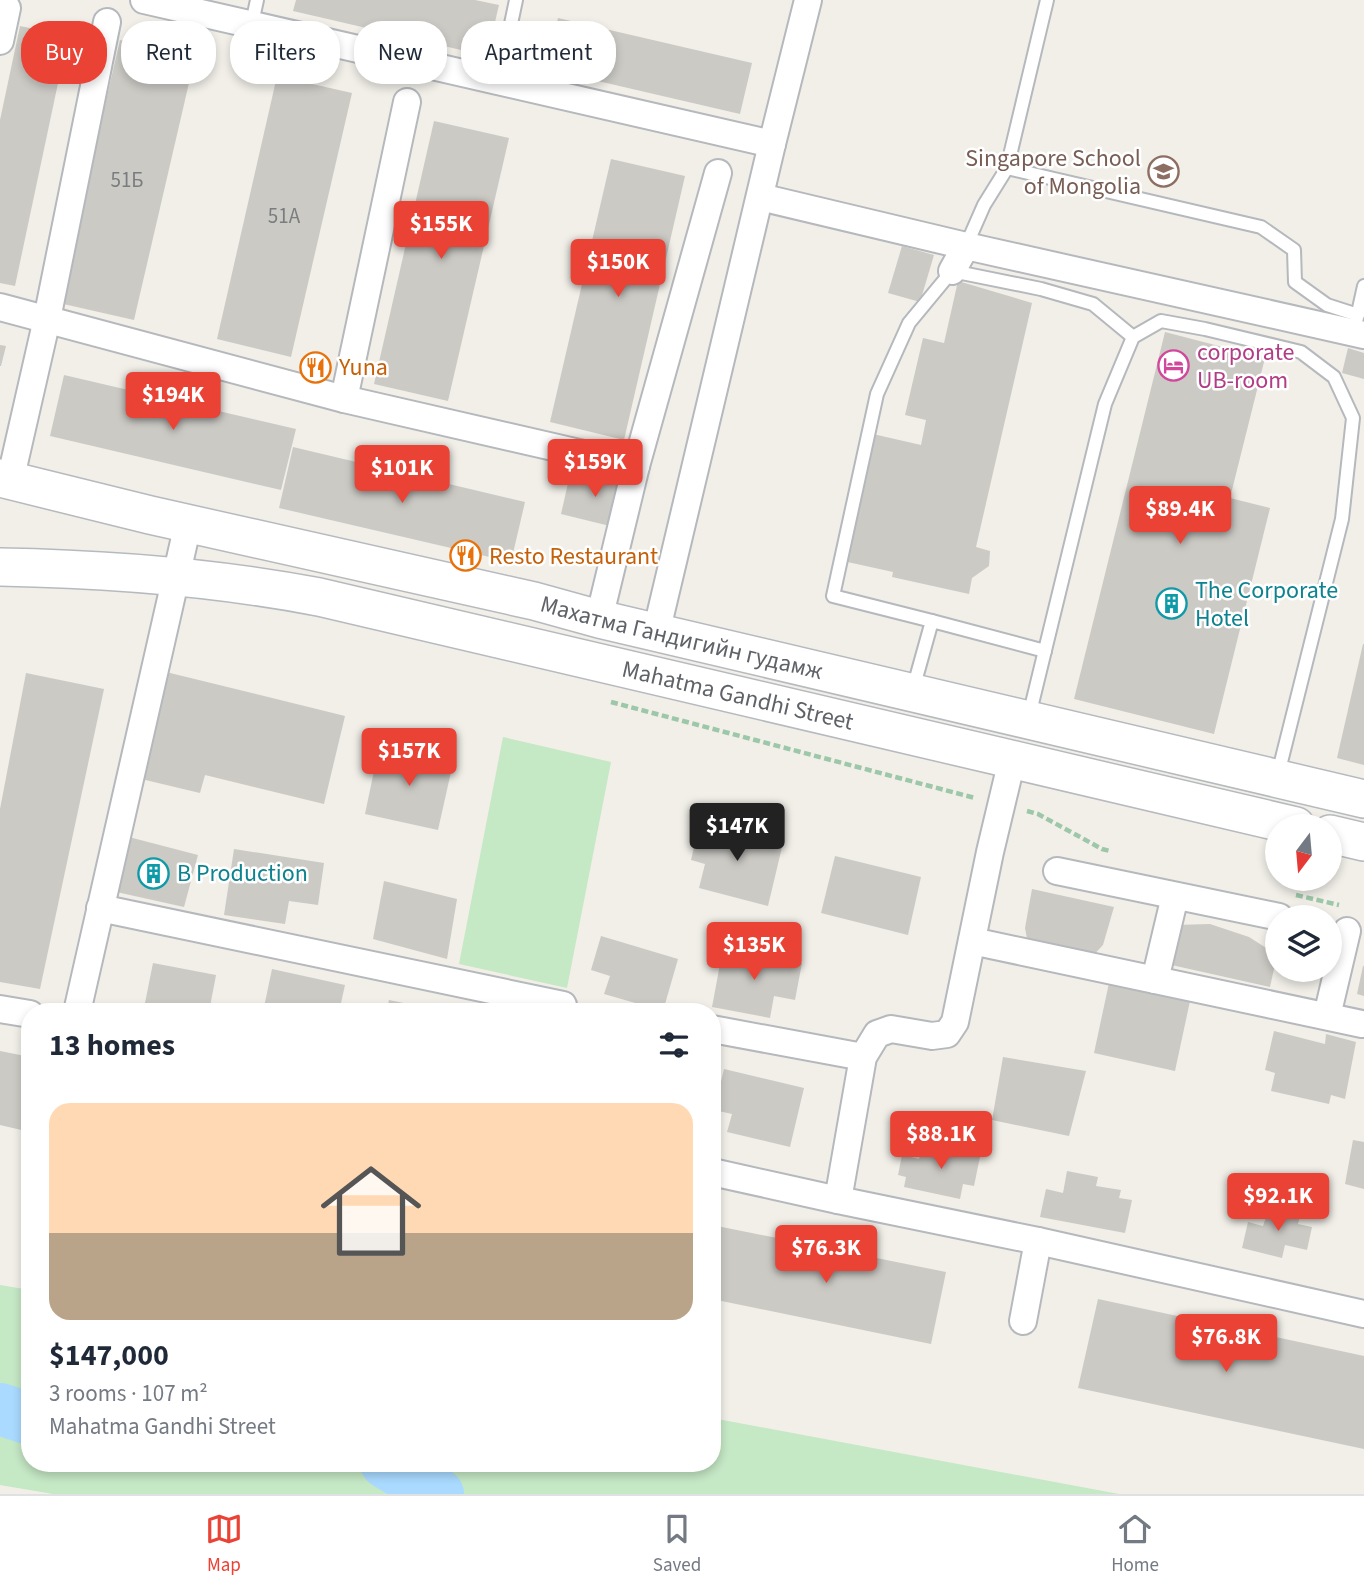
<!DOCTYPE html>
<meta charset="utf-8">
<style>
:root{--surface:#fff;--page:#f2f2f3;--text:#1f2937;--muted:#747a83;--line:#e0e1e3;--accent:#ea4335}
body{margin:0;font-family:"Source Sans 3",sans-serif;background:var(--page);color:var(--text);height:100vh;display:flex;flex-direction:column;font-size:26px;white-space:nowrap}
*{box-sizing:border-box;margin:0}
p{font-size:23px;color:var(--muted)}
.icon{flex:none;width:38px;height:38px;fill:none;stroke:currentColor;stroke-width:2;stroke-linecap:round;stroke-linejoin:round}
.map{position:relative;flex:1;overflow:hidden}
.details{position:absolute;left:21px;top:1003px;width:700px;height:469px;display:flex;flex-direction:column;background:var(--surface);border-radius:28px;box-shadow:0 4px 10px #0003}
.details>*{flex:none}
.guide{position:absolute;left:21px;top:21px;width:700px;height:63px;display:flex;gap:14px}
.needle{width:46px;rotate:196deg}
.fabs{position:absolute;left:1265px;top:814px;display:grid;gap:14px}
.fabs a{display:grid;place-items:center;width:77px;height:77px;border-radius:50%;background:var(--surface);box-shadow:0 4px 10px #0003;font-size:35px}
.price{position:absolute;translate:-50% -60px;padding:0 16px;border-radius:7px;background:var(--accent);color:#fff;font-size:23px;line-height:46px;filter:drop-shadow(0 2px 4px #0008)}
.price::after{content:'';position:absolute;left:50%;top:42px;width:21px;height:16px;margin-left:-10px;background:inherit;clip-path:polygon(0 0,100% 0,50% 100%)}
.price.active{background:#222;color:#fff}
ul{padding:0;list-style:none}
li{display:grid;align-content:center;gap:14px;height:371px;padding:0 28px}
li span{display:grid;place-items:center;height:217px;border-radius:21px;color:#555}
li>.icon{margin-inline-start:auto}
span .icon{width:126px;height:126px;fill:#fffc;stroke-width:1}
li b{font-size:30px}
h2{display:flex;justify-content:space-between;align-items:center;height:84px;padding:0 28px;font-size:30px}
.tag{padding:0 24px;border-radius:28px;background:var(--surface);box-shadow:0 4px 10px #0003;font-size:24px;line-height:63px}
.tag.active{background:var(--accent);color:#fff}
.tabs{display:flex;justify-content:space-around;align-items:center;height:98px;border-top:2px solid var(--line);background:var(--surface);font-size:19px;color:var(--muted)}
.tabs a{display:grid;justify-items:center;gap:4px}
.tabs .active{color:var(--accent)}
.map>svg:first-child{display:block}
.green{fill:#c5e8c5}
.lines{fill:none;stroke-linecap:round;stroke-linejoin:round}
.river{stroke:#aadaff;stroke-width:52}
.building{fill:#cccac5}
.lane-casing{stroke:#b5b8bc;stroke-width:16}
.street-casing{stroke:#b5b8bc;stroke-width:30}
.secondary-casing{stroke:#b6babf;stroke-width:40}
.path{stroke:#9cc7a9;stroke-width:4.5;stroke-dasharray:7 3.5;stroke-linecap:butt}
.lane{stroke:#fff;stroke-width:12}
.street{stroke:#fff;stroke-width:26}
.secondary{stroke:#fff;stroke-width:37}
.labels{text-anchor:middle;stroke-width:5;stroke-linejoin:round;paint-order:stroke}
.number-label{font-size:21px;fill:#7a7d7f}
.education-label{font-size:24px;fill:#785e54;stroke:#fff;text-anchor:end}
.hotel-label{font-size:24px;fill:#b23c85;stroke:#fff;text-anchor:start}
.food-label{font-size:24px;fill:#c56008;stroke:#fff;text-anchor:start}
.culture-label{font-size:24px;fill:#0d838f;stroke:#fff;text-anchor:start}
.street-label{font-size:24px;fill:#5f6368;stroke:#fff}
</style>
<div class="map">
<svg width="1364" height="1494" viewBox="0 0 1364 1494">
<rect width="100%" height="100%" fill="#f1efe8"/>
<!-- green -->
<g class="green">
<polygon points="503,737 611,762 567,988 459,964"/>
<polygon points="0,1285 30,1290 30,1463 712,1463 712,1418 1119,1494 53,1494 0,1485"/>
</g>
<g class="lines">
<!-- river -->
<g class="river">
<polyline points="0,1409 30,1419"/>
<polyline points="386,1463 438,1494"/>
</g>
</g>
<!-- building -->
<g class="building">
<polygon points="296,0 475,0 499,5 487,56 293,11"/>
<polygon points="558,18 752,63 740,114 546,69"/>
<polygon points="20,26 68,36 15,286 0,283 0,120"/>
<polygon points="120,40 195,57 134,320 59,303"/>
<polygon points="277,76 352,93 291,357 217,339"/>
<polygon points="434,121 509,138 448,401 374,384"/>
<polygon points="611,159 685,176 624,440 550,422"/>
<polygon points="902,246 934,255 920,302 888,293"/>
<polygon points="958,281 1032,303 976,547 990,551 989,566 972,578 969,594 892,577 893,572 843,561 873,434 921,445 926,420 905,415 923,338 944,343"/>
<polygon points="1165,332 1265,358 1230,498 1270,508 1214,734 1074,699"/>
<polygon points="0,345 6,346 1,366 0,366"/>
<polygon points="1348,348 1364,353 1364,379 1342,373"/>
<polygon points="64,375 296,429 281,490 50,436"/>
<polygon points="293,447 525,502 511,562 279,508"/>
<polygon points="571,470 629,484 618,528 561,514"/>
<polygon points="1363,644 1364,644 1364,765 1337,758"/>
<polygon points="162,671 345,716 324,804 205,775 200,793 137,778"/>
<polygon points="26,673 104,689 40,989 0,982 0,809"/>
<polygon points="379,747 453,763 438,830 365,814"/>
<polygon points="700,822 783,843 768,906 699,888 705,864 691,860"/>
<polygon points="125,836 198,855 184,907 112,891"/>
<polygon points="234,849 324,863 318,905 289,901 285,924 224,915"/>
<polygon points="835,856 921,877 908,935 821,913"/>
<polygon points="384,881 457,899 447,959 373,939"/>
<polygon points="1032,889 1114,907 1103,945 1088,961 1028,944 1025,928"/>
<polygon points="1210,924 1249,937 1277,955 1270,987 1167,964 1175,925"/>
<polygon points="601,936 678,959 663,1011 604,994 610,976 591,970"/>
<polygon points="723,948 802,963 795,1000 774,996 770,1018 712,1007"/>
<polygon points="153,963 216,975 209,1012 160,1012 144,1008"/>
<polygon points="1363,966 1364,966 1364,996 1357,994"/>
<polygon points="272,969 345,985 339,1012 263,1012"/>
<polygon points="1109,983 1190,1001 1175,1071 1094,1053"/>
<polygon points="389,1000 438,1010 438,1012 386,1012"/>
<polygon points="1274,1031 1325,1044 1326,1034 1356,1042 1345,1099 1331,1095 1329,1104 1271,1091 1275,1073 1265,1070"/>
<polygon points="0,1051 30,1057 30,1132 0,1125"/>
<polygon points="1003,1057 1086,1071 1069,1136 992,1120"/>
<polygon points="724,1069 804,1088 790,1147 727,1132 732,1114 714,1110"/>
<polygon points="1353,1140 1364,1142 1364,1189 1345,1184"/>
<polygon points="951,1146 981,1152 974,1186 963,1184 960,1199 904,1187 906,1177 898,1175 902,1155 919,1159 922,1149 949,1155"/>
<polygon points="1067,1171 1098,1177 1096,1186 1121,1190 1119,1198 1132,1200 1125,1233 1040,1217 1046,1189 1063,1193"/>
<polygon points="1280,1202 1302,1208 1298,1224 1312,1227 1307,1250 1285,1245 1282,1258 1242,1248 1248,1222 1263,1226 1266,1217 1276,1219"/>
<polygon points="712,1225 946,1272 931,1344 712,1299"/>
<polygon points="1098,1299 1364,1356 1364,1449 1078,1388"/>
</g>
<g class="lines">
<defs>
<g id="lane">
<polyline points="1047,0 1007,168 1261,227 1294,250 1295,282 1327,305 1358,315"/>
<polyline points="252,23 257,0"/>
<polyline points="499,81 516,0"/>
<polyline points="966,246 984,205 1007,168"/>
<polyline points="1356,322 1364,286"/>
<polyline points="932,621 833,596 877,394 909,323 952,271 1041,289 1093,304 1133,337"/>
<polyline points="913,689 932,621 1045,651"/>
<polyline points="1029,716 1105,404 1133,337 1161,321 1205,329 1301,352 1334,377 1353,418 1342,519 1278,774"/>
</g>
<g id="street">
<polyline points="144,0 772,144"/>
<polyline points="0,41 7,8"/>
<polyline points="760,197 966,246 1364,335"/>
<polyline points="952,271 966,246"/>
<polyline points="0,307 344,399 636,466"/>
<polyline points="344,399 407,102"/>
<polyline points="10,481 47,319 107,22"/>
<polyline points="599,619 636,466 718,173"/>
<polyline points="656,633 772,144 808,0"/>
<polyline points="1057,871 1279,917"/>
<polyline points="100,908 563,1005"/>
<polyline points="972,941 1362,1024"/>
<polyline points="1155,980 1175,896"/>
<polyline points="0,1009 30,1014"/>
<polyline points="77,1012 188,524"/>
<polyline points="1327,1016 1347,931"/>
<polyline points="712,1029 863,1057"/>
<polyline points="712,1172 838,1200 1038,1241 1364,1314"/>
<polyline points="838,1200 863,1057 877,1034 891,1029 932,1036 947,1034 955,1022 990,852 1012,760"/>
<polyline points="1023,1321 1038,1241"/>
</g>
<g id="secondary">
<path id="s1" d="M0,478L150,515L534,601L599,619L1364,799"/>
<path id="s2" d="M0,567C107,569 214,577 319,597L1296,826"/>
<polyline points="1330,834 1364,842"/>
</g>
</defs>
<!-- lane casing -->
<use href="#lane" class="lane-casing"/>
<!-- street casing -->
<use href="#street" class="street-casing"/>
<!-- secondary casing -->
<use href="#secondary" class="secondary-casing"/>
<!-- path -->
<g class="path">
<polyline points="611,702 975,798"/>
<polyline points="1027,811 1038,814 1102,849 1110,851"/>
<polyline points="1296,895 1339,905"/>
</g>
<!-- lane -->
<use href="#lane" class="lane"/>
<!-- street -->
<use href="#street" class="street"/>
<!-- secondary -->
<use href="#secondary" class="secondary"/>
</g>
<!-- icons -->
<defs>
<symbol id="school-ring" viewBox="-11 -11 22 22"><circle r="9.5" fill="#fff" stroke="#8d6e63" stroke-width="1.5"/><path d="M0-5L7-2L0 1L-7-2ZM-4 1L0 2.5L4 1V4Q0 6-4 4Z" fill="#8d6e63"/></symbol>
<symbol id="hotel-ring" viewBox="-11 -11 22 22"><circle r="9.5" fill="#fff" stroke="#d1479c" stroke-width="1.5"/><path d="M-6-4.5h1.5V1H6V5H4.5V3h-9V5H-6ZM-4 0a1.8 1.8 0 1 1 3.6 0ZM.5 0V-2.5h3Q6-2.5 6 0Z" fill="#d1479c"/></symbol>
<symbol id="restaurant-ring" viewBox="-11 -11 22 22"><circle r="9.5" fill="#fff" stroke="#e8710a" stroke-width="1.5"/><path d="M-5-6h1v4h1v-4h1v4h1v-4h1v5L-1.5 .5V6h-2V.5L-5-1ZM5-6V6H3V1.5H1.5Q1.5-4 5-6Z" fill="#e8710a"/></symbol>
<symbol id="building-ring" viewBox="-11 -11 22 22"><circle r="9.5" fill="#fff" stroke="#0f9aa8" stroke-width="1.5"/><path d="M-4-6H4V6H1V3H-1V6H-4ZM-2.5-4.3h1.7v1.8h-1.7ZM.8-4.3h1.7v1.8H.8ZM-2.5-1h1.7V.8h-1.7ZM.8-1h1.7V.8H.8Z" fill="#0f9aa8"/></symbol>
</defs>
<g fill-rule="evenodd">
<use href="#school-ring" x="1146" y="154" width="35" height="35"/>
<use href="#hotel-ring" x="1156" y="348" width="35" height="35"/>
<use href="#restaurant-ring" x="298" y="350" width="35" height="35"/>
<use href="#restaurant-ring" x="448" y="538" width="35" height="35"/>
<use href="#building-ring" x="1154" y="586" width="35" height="35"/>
<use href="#building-ring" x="136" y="856" width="35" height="35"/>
</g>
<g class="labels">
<!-- number labels -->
<g class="number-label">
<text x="127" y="187">51Б</text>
<text x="284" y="223">51A</text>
</g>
<!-- education labels -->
<g class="education-label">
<text x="1141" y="166">Singapore School<tspan x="1141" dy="28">of Mongolia</tspan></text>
</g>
<!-- hotel labels -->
<g class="hotel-label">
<text x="1197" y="360">corporate<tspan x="1197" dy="28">UB-room</tspan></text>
</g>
<!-- food labels -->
<g class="food-label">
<text x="339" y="375">Yuna</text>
<text x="489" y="564">Resto Restaurant</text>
</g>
<!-- culture labels -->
<g class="culture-label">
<text x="1195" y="598">The Corporate<tspan x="1195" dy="28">Hotel</tspan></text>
<text x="177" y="881">B Production</text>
</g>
<!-- street labels -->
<g class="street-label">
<text dy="8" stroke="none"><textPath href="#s1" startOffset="700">Махатма Гандигийн гудамж</textPath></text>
<text dy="8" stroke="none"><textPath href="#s2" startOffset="751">Mahatma Gandhi Street</textPath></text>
</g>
</g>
</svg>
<div class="fabs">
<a><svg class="needle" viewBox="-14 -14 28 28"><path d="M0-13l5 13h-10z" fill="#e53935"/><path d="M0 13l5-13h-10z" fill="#747a83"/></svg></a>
<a><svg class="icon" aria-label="layers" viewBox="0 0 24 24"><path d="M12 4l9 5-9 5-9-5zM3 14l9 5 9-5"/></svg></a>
</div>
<b class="price" style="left:441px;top:261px">$155K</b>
<b class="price" style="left:618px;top:299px">$150K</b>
<b class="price" style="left:173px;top:432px">$194K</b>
<b class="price" style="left:595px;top:499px">$159K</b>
<b class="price" style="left:402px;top:505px">$101K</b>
<b class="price" style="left:1180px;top:546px">$89.4K</b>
<b class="price" style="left:409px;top:788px">$157K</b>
<b class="price active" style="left:737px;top:863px">$147K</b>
<b class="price" style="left:754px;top:982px">$135K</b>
<b class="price" style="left:941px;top:1171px">$88.1K</b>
<b class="price" style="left:1278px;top:1233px">$92.1K</b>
<b class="price" style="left:826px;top:1285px">$76.3K</b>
<b class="price" style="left:1226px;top:1374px">$76.8K</b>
<div class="guide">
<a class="tag active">Buy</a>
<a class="tag">Rent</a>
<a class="tag">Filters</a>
<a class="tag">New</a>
<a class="tag">Apartment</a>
</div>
<section class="details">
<h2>13 homes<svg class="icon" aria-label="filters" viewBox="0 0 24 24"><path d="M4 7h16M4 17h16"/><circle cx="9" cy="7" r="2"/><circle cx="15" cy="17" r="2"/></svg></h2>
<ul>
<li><span style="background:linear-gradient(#ffd9b3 60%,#b9a48a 0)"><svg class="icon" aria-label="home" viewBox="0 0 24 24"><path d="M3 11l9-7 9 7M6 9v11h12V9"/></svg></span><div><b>$147,000</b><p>3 rooms · 107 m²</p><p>Mahatma Gandhi Street</p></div></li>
</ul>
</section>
</div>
<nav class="tabs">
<a class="active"><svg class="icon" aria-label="map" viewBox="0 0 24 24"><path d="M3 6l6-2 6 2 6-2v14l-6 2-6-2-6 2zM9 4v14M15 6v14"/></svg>Map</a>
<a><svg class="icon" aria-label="saved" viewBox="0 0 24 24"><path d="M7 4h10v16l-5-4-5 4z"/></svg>Saved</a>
<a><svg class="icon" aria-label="home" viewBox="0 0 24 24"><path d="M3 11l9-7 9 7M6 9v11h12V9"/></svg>Home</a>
</nav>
